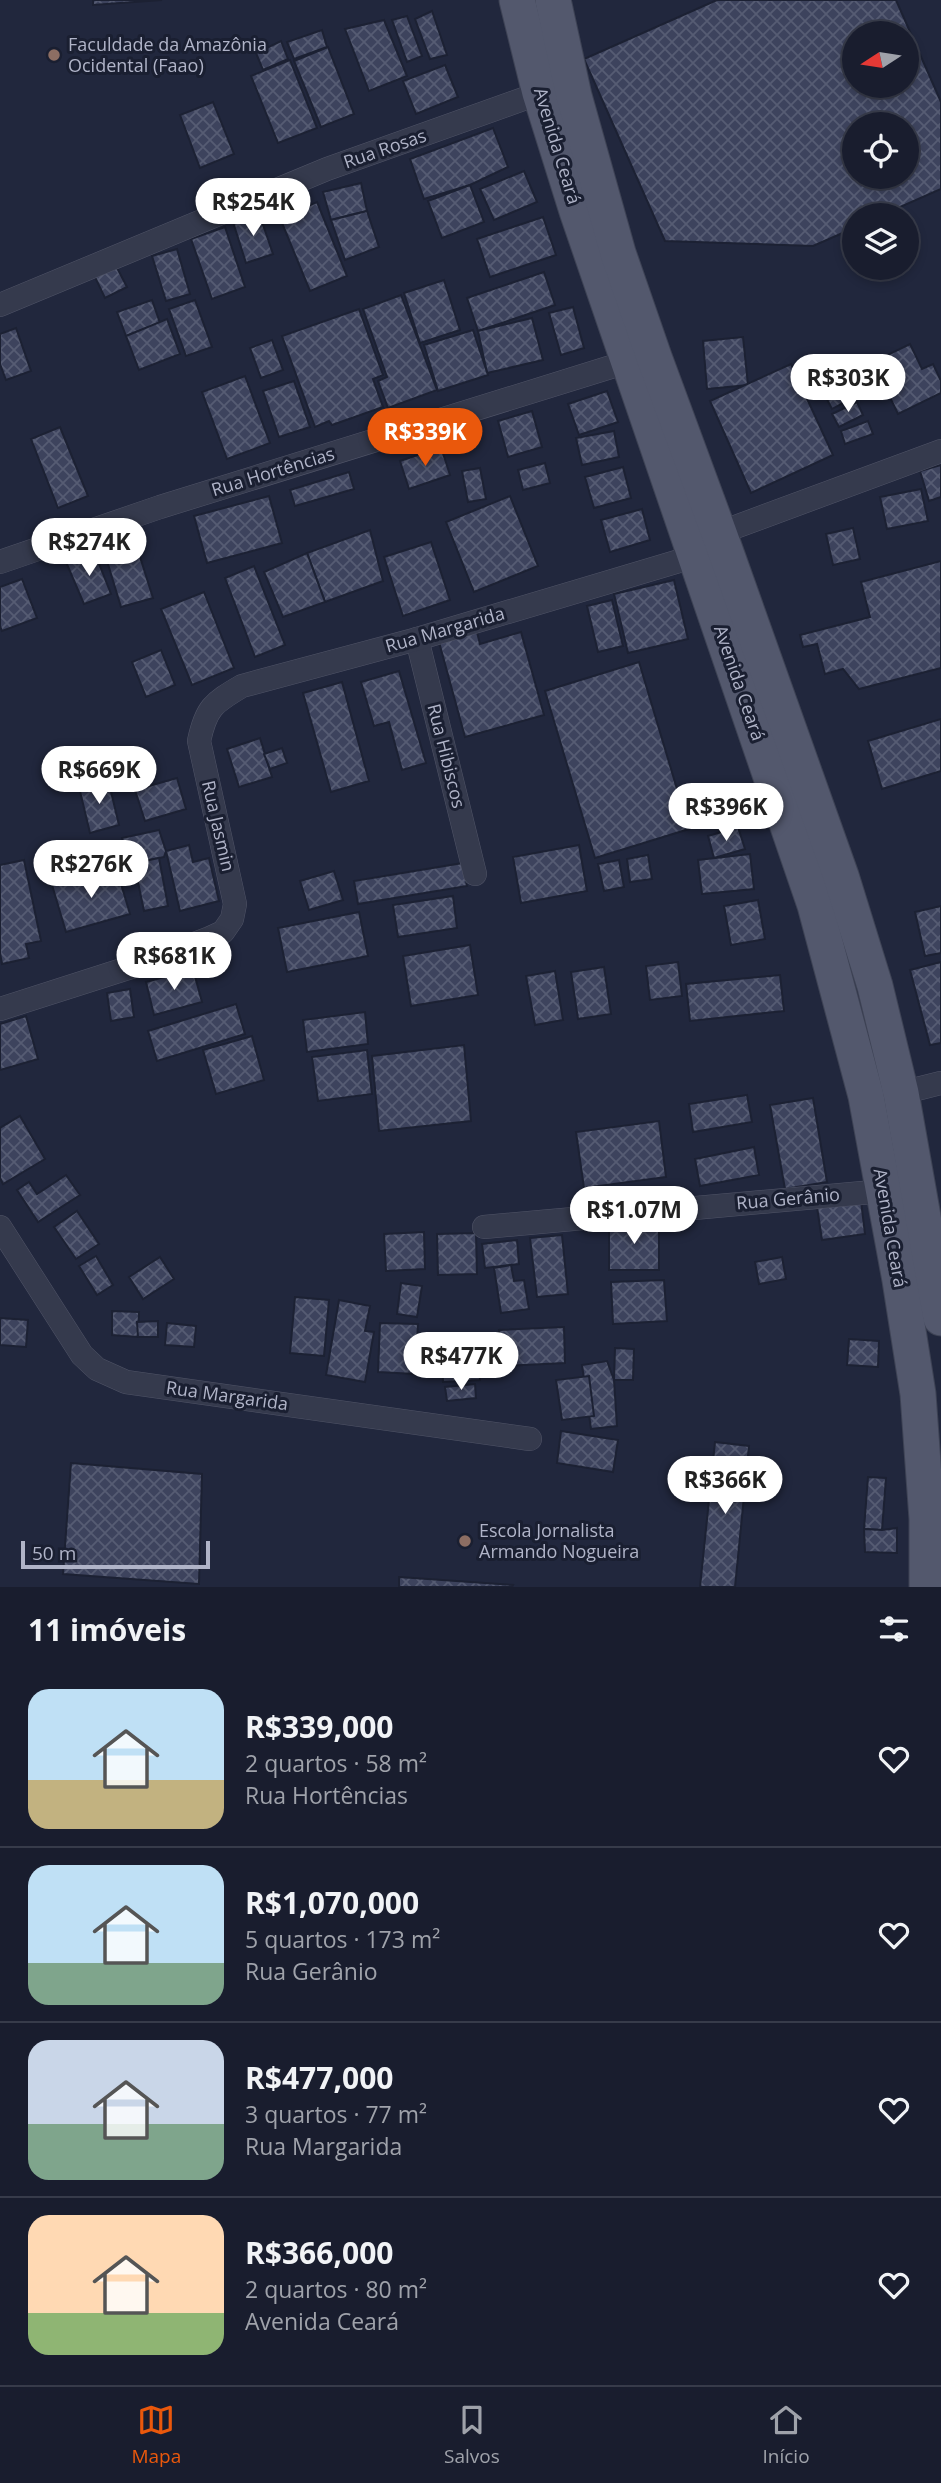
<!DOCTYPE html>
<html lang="pt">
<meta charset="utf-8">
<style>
:root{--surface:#191d2e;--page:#222636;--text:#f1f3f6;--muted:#9fa2aa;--line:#373b4a;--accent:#ea580c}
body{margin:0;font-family:"Open Sans",sans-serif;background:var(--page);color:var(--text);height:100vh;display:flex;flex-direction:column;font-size:26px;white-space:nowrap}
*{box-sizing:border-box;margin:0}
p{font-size:23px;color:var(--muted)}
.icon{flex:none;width:38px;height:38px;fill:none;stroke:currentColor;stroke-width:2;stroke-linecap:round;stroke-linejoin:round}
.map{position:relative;height:1587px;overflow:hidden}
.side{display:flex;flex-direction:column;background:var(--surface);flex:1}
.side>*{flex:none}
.needle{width:46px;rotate:258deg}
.controls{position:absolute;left:842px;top:21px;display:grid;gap:14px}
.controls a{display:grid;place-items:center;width:77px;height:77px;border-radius:50%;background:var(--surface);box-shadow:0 4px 10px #0003,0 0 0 2px var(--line);font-size:35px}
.scale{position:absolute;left:21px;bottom:18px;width:189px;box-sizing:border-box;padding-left:7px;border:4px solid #b0b4c8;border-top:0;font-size:19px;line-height:24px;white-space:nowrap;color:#b0b4c8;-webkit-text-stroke:5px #1a1f31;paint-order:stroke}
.price{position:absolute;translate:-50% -60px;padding:0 16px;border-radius:24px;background:#fff;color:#222;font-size:23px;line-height:46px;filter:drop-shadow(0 2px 4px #0008)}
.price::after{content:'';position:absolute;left:50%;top:42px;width:21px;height:16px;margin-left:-10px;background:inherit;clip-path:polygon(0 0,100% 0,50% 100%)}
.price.on{background:var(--accent);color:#fff}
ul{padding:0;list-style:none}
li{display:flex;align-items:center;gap:21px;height:175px;padding:0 28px}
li+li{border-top:2px solid var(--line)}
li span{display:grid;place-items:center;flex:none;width:196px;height:140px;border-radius:21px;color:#555}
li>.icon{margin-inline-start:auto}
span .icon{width:84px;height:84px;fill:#fffc;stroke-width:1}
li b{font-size:30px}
h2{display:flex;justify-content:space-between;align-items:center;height:84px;padding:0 28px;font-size:30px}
.tab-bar{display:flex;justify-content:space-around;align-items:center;height:98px;border-top:2px solid var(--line);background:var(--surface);font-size:19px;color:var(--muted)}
.tab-bar a{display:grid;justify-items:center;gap:4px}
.tab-bar .on{color:var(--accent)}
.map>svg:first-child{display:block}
.building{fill:url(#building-cross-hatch);stroke:#1c2133;stroke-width:2;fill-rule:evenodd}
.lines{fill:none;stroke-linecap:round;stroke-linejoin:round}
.street-casing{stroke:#505467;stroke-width:24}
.primary-casing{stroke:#3e4355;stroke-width:37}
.street{stroke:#353a4d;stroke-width:23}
.primary{stroke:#53586d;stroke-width:35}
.education-dot{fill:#8d6e63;stroke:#1a1f31;stroke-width:2.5}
.labels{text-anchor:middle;stroke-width:6;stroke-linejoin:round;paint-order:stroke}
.poi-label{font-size:18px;fill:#b0b4c8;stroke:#1a1f31;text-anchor:start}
.street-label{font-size:18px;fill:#b0b4c8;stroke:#1a1f31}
</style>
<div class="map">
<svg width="941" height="1587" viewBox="0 0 941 1587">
<defs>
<pattern id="building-cross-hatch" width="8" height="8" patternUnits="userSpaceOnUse" patternTransform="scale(1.75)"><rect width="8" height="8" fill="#3d435d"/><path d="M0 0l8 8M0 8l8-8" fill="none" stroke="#565c73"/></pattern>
</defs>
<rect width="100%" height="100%" fill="#21273d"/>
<!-- building -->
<g class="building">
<polygon points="93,0 162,0 93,5"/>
<path d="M717,0H896L941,102V189L882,215H854V228L813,246L665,241L584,59ZM854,33H906V86H854ZM854,124H906V177H854Z"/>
<polygon points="432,11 447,55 430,59 415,19"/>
<polygon points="407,16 422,56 407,62 392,20"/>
<polygon points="384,20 407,76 369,91 345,29"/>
<polygon points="322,30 327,47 294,59 287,42"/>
<polygon points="281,41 288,59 263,70 256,53"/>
<polygon points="328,47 354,114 321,127 294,61"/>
<polygon points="290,60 317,128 278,143 251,76"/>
<polygon points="445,65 458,97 416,114 403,81"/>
<polygon points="213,102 234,154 200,168 180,115"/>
<polygon points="493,128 508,167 470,185 424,199 410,159"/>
<polygon points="524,171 537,202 494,220 480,189"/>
<polygon points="361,183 367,211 331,220 323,192"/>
<polygon points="470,185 484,222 442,238 428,201"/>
<polygon points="317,202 347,276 310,291 280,218"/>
<polygon points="367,211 379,247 345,260 331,220"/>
<polygon points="259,213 273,254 246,263 233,222"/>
<polygon points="543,217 556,255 490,277 477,239"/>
<polygon points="225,227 245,287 212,299 191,239"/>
<polygon points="177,249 190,294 166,301 152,256"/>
<polygon points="114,262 127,287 105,298 93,273"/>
<polygon points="544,272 555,305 478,331 467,298"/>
<polygon points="444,280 460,330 420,343 404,293"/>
<polygon points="401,295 437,390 388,408 378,381 387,377 363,309"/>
<polygon points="152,300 160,323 126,336 117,312"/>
<polygon points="195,300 212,347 186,356 169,309"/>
<polygon points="573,307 584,348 561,355 549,313"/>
<polygon points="359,309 383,375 373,379 383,407 332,425 329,421 315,427 282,336"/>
<polygon points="532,318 543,360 487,373 478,331"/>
<polygon points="167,319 180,354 139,370 126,336"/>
<polygon points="16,328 31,371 6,380 0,364 0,334"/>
<polygon points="473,330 488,375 438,391 424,345"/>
<polygon points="743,337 748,385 707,389 703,341"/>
<polygon points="272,340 283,370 261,378 250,348"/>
<polygon points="910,344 922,369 933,364 941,381 941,393 898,414 873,362"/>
<polygon points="791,364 833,455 751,493 710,401"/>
<polygon points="245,376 270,443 227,459 202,392"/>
<polygon points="839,379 850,399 832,409 821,388"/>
<polygon points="294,381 310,427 279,437 263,391"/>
<polygon points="607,391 618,422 579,435 568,404"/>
<polygon points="857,402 863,415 839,427 832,414"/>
<polygon points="532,411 542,447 508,457 498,421"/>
<polygon points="868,421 873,434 845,444 841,431"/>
<polygon points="60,427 88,496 58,508 31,439"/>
<polygon points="614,431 619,457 582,465 576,438"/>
<polygon points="441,447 450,475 409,489 400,461"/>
<polygon points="545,463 550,483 523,490 518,470"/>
<polygon points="941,465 941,497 929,501 920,471"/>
<polygon points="623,467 631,498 594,508 585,477"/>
<polygon points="480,468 486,499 468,502 462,471"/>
<polygon points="349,472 354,489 295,506 290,490"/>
<polygon points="921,489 928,521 887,529 880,497"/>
<polygon points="269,496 282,543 207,563 194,516"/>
<polygon points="510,496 538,566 474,592 446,522"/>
<polygon points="642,509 650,540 610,552 601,520"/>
<polygon points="853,528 860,559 833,565 826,534"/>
<polygon points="370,530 383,581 325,602 307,553"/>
<polygon points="135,541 153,598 121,607 104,551"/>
<polygon points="431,542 450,600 403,616 384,557"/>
<polygon points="94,551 111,594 84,604 66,562"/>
<polygon points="307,553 325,602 283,617 264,572"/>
<polygon points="941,561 941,668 859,689 843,669 825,674 817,644 803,647 800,635 870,617 861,582"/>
<polygon points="254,566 285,645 255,657 225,578"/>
<polygon points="22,579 37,618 2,631 0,626 0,587"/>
<polygon points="674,580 688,639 628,653 614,594"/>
<polygon points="204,592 234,668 192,685 161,609"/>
<polygon points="612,600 623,646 598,652 587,606"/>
<polygon points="477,632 480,644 521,632 544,715 465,737 439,642"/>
<polygon points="161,650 175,685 146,697 132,662"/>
<polygon points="639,662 689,829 595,858 545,691"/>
<polygon points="399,671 426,763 402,770 389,722 374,726 361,682"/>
<polygon points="342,682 369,781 331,792 303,693"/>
<polygon points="941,719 941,771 882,789 868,741"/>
<polygon points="260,738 272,777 239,787 227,749"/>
<polygon points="282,748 287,763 270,769 264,754"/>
<polygon points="177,778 186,809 145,821 135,790"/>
<polygon points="108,779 119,825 90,833 79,787"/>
<polygon points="738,827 745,849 714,858 708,836"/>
<polygon points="159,830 166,851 164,857 128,865 122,838"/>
<polygon points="189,845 193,862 209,858 219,901 180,911 166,851"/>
<polygon points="579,845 587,891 521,903 513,857"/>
<polygon points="750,854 754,889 702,894 698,860"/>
<polygon points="648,855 652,879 630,882 627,859"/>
<polygon points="159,858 168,906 144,911 134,863"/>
<polygon points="24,860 41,941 26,944 29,958 2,964 0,953 0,865"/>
<polygon points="619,860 624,887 604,891 598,864"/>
<polygon points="463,863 467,886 358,904 354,881"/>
<polygon points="116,867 130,914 66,932 52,885"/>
<polygon points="334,871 343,900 309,910 300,881"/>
<polygon points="453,896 457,928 398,937 393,905"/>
<polygon points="758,900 765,939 731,945 724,906"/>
<polygon points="941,906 941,953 925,956 915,912"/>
<polygon points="359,912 368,956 287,972 278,928"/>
<polygon points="470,945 478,995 411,1006 403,956"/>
<polygon points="678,962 682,996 650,1000 646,966"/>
<polygon points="941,962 941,1043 930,1045 910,970"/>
<polygon points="604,967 611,1014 578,1019 571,972"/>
<polygon points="193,969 202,1002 154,1015 146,982"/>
<polygon points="555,971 563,1020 535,1025 526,976"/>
<polygon points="780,975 784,1011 690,1021 686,984"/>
<polygon points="130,989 134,1017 111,1021 107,993"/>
<polygon points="236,1004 245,1034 157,1061 148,1031"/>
<polygon points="365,1012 368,1044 307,1052 303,1020"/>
<polygon points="26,1016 38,1059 0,1070 0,1024"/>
<polygon points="252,1036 264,1080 216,1094 203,1050"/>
<polygon points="464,1045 471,1121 379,1131 372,1056"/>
<polygon points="367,1050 372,1094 318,1101 312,1057"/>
<polygon points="747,1095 752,1122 693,1132 689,1104"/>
<polygon points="813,1098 827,1182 785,1189 770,1105"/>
<polygon points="20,1116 45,1159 3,1184 0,1178 0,1128"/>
<polygon points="659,1121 666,1177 584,1188 576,1132"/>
<polygon points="754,1147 759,1175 700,1186 695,1159"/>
<polygon points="66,1175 80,1195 38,1222 17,1190 29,1182 37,1194"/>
<polygon points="861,1201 865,1234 822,1240 817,1207"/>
<polygon points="77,1211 99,1244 76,1259 54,1227"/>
<rect x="609" y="1222" width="50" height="48"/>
<polygon points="424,1232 425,1269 386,1271 384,1234"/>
<polygon points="476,1233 477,1274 438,1275 437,1234"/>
<polygon points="562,1235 568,1294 537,1297 530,1238"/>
<polygon points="517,1240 519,1264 485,1268 482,1244"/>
<polygon points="96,1256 113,1285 97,1295 79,1266"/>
<polygon points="160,1257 174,1279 143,1299 129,1277"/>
<polygon points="782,1257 786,1279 759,1284 755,1262"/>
<polygon points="511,1265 514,1281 524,1280 529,1309 501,1313 494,1268"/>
<polygon points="664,1280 667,1321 613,1324 611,1282"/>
<polygon points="401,1283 422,1286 417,1317 397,1314"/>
<polygon points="295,1297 329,1300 324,1356 290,1353"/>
<polygon points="339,1300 370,1306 365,1331 374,1332 365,1382 326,1375"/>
<polygon points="112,1311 139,1312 138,1337 112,1335"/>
<polygon points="0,1318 28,1320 26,1347 0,1345"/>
<polygon points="158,1321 158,1337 138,1337 137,1322"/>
<polygon points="167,1323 196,1326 194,1347 165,1345"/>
<polygon points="380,1323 418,1324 415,1374 378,1372"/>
<polygon points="564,1327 565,1363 501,1366 499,1330"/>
<polygon points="849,1339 879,1341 878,1367 847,1365"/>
<polygon points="615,1348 634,1349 633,1380 614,1380"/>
<polygon points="478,1349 480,1380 443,1382 442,1351"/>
<polygon points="607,1361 614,1380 617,1426 591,1429 582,1365"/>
<polygon points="589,1376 594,1416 562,1420 556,1380"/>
<polygon points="475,1384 476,1398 447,1401 445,1387"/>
<polygon points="561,1431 618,1440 613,1472 557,1463"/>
<polygon points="715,1442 749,1446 735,1587 700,1587"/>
<polygon points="71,1463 202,1474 199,1584 63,1574"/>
<polygon points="868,1477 886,1478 882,1530 864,1529"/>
<polygon points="897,1528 897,1553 865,1552 864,1529 882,1530"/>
<polygon points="399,1577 513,1585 512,1587 399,1587"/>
</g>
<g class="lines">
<defs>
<g id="street">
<polyline points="0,305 327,169 540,93"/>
<polyline points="719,533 941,451"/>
<polyline points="0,562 160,507 627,362"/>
<polyline points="417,639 475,874"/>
<path d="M0,1009L147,962L210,938L223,932L232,919L235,904L199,741C206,708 213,703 242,686L417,639L696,556"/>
<polyline points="901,1093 941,1083"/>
<polyline points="0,1227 82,1355 97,1369 126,1382 530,1439"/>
<polyline points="484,1227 884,1191"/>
</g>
<g id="primary">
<polyline points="517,0 540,93 577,211 815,905 866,1096 900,1280 918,1394 927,1519 927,1587"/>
<polyline points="553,0 574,96 618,253 654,357 719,533 841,876 875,986 901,1093 941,1318"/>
</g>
</defs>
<!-- street casing -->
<use href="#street" class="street-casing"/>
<!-- primary casing -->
<use href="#primary" class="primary-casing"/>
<!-- street -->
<use href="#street" class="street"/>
<!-- primary -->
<use href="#primary" class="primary"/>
</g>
<!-- markers -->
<g class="education-dot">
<circle cx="54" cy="55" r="7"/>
<circle cx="465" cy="1541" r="7"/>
</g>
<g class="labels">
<!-- poi labels -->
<g class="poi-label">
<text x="68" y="51">Faculdade da Amazônia<tspan x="68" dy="21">Ocidental (Faao)</tspan></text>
<text x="479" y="1537">Escola Jornalista<tspan x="479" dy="21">Armando Nogueira</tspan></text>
</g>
<!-- street labels -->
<g class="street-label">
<text transform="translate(557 146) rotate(73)" y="6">Avenida Ceará</text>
<text transform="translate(385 149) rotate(-19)" y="6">Rua Rosas</text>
<text transform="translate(273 472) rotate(-17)" y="6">Rua Hortências</text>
<text transform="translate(445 630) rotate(-16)" y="6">Rua Margarida</text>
<text transform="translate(739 683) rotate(71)" y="6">Avenida Ceará</text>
<text transform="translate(446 756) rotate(76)" y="6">Rua Hibiscos</text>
<text transform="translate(218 826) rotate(77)" y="6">Rua Jasmin</text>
<text transform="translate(788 1199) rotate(-5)" y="6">Rua Gerânio</text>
<text transform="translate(890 1228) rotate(80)" y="6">Avenida Ceará</text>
<text transform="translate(227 1396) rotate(8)" y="6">Rua Margarida</text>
</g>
</g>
</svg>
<div class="controls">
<a><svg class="needle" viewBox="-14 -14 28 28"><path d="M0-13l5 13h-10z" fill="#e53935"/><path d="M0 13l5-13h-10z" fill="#9fa2aa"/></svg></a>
<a><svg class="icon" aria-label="locate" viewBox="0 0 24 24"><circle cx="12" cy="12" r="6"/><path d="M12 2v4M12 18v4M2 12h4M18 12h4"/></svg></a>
<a><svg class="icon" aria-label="layers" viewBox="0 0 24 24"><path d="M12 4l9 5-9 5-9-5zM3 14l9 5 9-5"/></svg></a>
</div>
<div class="scale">50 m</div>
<b class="price" style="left:253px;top:238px">R$254K</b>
<b class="price" style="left:848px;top:414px">R$303K</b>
<b class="price on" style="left:425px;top:468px">R$339K</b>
<b class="price" style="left:89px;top:578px">R$274K</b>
<b class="price" style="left:99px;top:806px">R$669K</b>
<b class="price" style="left:726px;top:843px">R$396K</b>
<b class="price" style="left:91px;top:900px">R$276K</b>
<b class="price" style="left:174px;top:992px">R$681K</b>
<b class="price" style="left:634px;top:1246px">R$1.07M</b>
<b class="price" style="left:461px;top:1392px">R$477K</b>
<b class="price" style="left:725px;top:1516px">R$366K</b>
</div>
<section class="side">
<h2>11 imóveis<svg class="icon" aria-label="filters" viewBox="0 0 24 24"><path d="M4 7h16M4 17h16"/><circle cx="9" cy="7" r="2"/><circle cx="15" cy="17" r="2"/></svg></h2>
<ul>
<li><span style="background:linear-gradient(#bfe0f5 65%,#c2b280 0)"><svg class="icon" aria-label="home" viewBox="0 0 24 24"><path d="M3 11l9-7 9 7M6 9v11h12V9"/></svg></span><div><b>R$339,000</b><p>2 quartos · 58 m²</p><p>Rua Hortências</p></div><svg class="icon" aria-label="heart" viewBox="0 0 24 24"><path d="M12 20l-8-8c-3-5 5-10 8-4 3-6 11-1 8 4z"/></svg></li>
<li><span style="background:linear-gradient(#bfe0f5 70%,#7fa58c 0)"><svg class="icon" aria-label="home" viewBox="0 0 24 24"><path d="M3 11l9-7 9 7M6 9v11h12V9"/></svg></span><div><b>R$1,070,000</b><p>5 quartos · 173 m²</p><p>Rua Gerânio</p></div><svg class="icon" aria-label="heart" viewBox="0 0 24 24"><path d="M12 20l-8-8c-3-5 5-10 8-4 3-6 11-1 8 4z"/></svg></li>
<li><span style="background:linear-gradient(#c9d6e8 60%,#7fa58c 0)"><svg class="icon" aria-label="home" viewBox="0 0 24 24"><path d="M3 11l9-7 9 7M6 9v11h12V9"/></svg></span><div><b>R$477,000</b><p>3 quartos · 77 m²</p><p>Rua Margarida</p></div><svg class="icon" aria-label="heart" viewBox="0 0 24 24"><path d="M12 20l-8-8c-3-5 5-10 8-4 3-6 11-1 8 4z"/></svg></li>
<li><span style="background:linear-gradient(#ffd9b3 70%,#8fb573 0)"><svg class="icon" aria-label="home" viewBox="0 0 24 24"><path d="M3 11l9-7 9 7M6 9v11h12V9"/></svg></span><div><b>R$366,000</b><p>2 quartos · 80 m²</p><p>Avenida Ceará</p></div><svg class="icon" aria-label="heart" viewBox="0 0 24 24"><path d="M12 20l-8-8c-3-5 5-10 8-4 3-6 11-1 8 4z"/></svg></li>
</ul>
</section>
<nav class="tab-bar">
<a class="on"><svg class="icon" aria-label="map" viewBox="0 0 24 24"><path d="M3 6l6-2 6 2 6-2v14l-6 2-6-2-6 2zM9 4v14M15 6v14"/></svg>Mapa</a>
<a><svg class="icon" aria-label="saved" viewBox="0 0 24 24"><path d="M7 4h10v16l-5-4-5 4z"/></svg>Salvos</a>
<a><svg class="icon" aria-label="home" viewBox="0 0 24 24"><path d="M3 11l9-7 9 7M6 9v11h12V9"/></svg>Início</a>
</nav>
